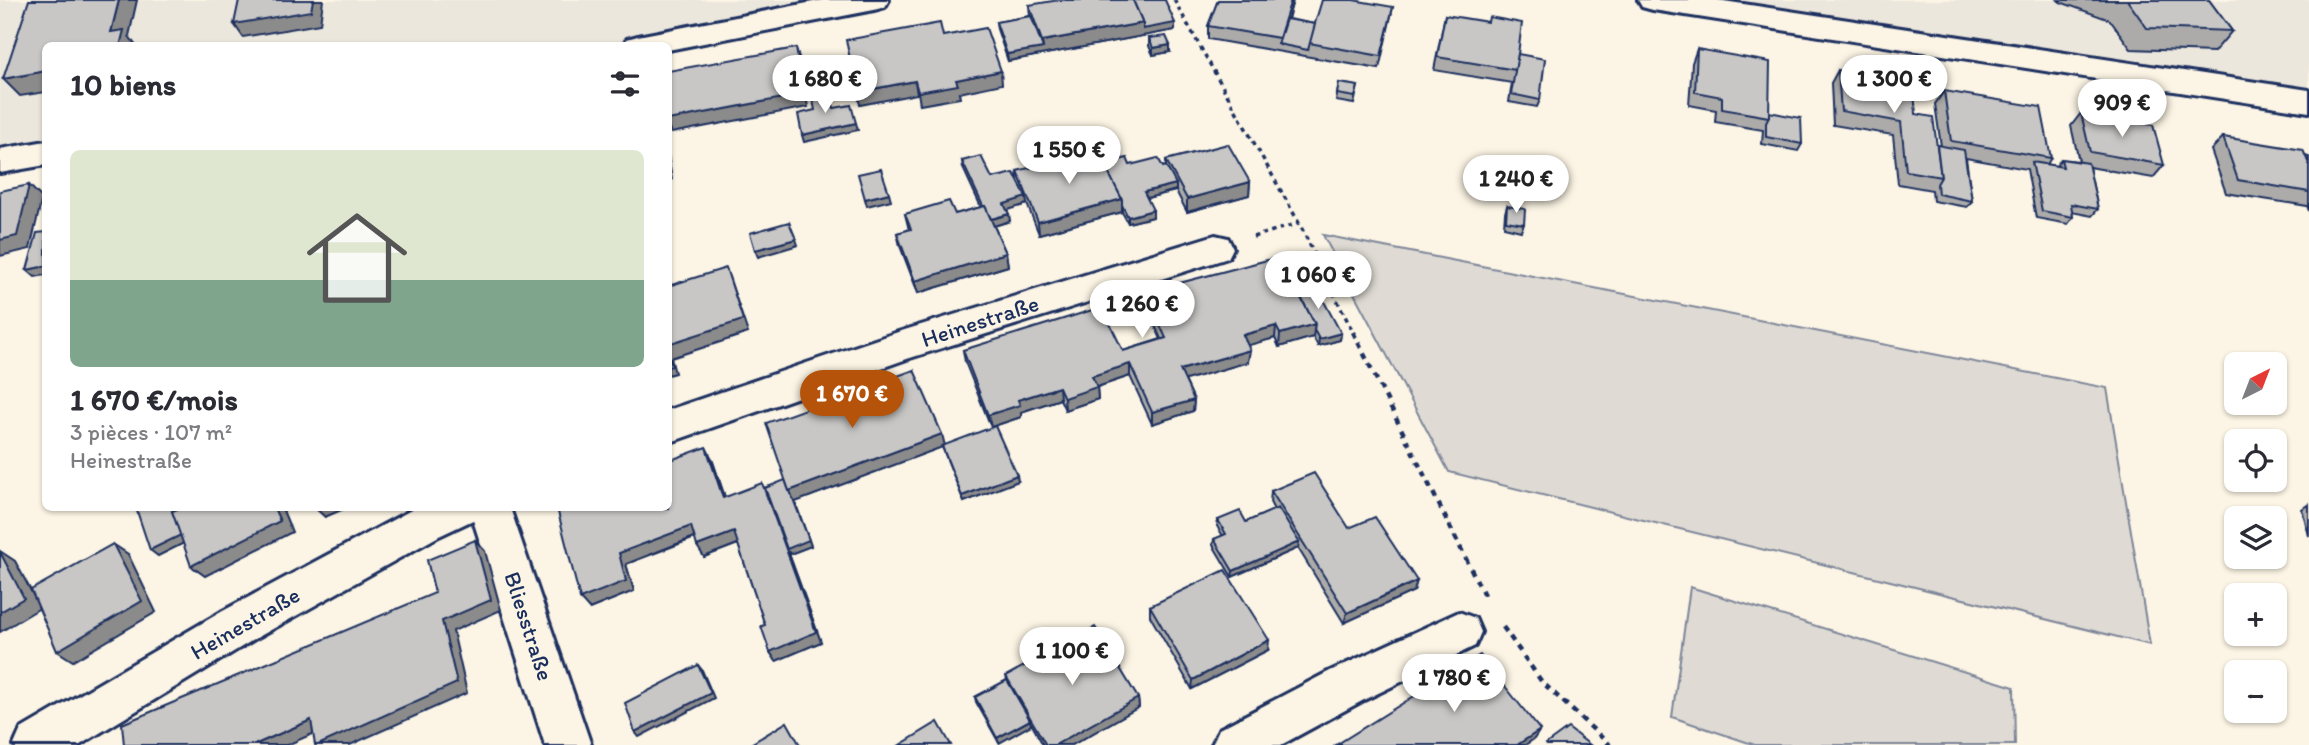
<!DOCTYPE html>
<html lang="fr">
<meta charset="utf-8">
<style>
:root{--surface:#fff;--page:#f7f7f7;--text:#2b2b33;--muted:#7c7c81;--accent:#b45309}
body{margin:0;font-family:Itim,sans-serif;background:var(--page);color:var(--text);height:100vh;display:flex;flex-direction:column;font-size:26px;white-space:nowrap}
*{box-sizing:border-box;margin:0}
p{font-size:23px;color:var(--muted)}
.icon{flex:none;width:38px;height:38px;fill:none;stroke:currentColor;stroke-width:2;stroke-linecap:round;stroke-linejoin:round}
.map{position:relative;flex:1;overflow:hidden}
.side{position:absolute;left:42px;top:42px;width:630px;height:469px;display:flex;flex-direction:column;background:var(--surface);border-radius:10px;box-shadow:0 2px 5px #0004}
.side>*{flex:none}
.needle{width:46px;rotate:42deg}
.fabs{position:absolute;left:2224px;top:352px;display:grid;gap:14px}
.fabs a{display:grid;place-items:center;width:63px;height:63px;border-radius:10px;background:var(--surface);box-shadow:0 2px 5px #0004;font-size:35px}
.price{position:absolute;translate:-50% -60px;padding:0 16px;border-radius:24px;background:#fff;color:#222;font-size:23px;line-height:46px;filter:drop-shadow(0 2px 4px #0008)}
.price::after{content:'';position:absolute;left:50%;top:42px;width:21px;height:16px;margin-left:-10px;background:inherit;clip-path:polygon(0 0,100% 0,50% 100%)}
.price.active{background:var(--accent);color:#fff}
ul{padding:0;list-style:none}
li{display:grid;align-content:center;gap:14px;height:371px;padding:0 28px}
li span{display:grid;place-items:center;height:217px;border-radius:10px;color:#555}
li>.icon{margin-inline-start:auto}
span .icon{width:126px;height:126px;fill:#fffc;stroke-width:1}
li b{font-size:30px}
h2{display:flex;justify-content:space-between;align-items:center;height:84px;padding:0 28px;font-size:30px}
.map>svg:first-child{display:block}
.built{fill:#ece7dc}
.green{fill:#dfdbd4;stroke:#7d8599;stroke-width:2}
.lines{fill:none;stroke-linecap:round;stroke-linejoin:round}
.street-casing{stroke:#1b2f5e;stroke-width:6}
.path-far1{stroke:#1b2f5e;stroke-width:3.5;stroke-dasharray:4.5 4.5;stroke-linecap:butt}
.path{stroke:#1b2f5e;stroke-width:4.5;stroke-dasharray:6 6;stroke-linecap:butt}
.street{fill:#fcf5e5;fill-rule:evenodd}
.wall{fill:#acabaa;stroke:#1b2f5e;stroke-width:2}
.shaded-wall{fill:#8c8b8b;stroke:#1b2f5e;stroke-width:2}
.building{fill:#c8c7c6;stroke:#1b2f5e;stroke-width:2}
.labels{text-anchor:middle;stroke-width:5;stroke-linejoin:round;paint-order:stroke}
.street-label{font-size:23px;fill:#1b2f5e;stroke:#fcf5e5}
</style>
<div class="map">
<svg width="2309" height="745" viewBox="0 0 2309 745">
<rect width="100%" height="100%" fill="#fcf5e5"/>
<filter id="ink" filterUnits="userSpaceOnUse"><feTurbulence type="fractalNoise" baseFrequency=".0143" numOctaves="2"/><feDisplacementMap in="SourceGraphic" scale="14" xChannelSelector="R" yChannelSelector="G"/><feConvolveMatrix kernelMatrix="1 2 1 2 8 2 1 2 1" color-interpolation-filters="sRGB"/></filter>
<g filter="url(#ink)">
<!-- built -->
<g class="built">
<polygon points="0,0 874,0 638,45 46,46 45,153 0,161"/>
<polygon points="1653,0 2309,0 2309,101"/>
</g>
<!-- green -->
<g class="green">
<polygon points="1323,235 2107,388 2150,645 1449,472"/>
<polygon points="1690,587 2014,687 2015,745 1755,745 1672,717"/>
</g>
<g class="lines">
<defs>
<g id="street">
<polygon points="823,0 889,0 885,7 874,10 668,50 668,46 623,46 627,39 638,36"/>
<polygon points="1638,0 1717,0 2309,90 2309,112 1653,10 1642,7"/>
<polygon points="46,141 46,165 0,173 0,149"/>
<polygon points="1215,235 1228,238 1233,248 1228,258 907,359 668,443 668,410 898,332"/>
<polygon points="415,508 510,508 591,745 545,745 473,520 439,536 253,640 80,745 14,745 21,729 221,612"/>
<polygon points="1459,612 1475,618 1481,632 1475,646 1362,701 1281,745 1212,745 1219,729 1330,671"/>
</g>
</defs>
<!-- street casing -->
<use href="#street" class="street-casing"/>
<!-- path-far1 -->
<g class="path-far1">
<polyline points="1174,0 1299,223 1354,334"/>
<polyline points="1253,237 1299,223"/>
</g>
<!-- path -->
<g class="path">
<polyline points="1353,332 1484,595"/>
<polyline points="1503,627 1542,682 1610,745"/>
</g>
<!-- street -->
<use href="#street" class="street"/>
</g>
<!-- wall -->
<g class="wall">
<polygon points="1218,0 1293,0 1288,19 1315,24 1393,7 1379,69 1208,39 1208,26"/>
<polygon points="2058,0 2209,0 2232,31 2214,52 2131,49 2110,20 2060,2"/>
<polygon points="1029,5 1175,23 1175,30 1008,61 997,29 996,22 1030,16"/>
<polygon points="1445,15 1518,54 1540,100 1537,107 1509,102 1512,83 1434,70"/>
<polygon points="1149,38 1170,52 1153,55 1149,46"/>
<polygon points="1697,49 1769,112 1802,144 1798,151 1762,144 1763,130 1715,122 1716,110 1689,105 1692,63"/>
<polygon points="1838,70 1916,114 1937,145 1941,146 1935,104 1944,91 2051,158 2047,164 2056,166 2061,159 2079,161 2071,126 2081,113 2164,165 2153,178 2089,167 2098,209 2092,216 2072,212 2073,217 2068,224 2036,218 2027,169 1966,158 1972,201 1967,207 1933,201 1932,190 1898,184 1893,135 1833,125 1831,83"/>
<polygon points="1339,83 1358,86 1354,104 1336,101"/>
<polygon points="2223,137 2309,157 2309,211 2307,206 2226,193 2211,150"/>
<polygon points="1166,160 1250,182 1249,195 1187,212 1176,191 1147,198 1153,217 1128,223 1122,212 1039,234 1027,204 1007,210 1010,221 994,226 1006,253 1008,266 918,293 900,246 897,233 909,230 905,214 955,214 981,207 963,168 962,161 992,178 1018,182 1017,171 1104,164 1163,167 1166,166"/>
<polygon points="1507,206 1524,224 1521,231 1504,227 1505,213"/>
<polygon points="1295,286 1341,333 1340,340 1318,346 1313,337 1279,347 1275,338 1247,345 1248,362 1185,380 1194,400 1193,411 1152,424 1130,376 1097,387 1098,399 1065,410 1060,399 1021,412 1021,417 991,427 965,362 963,350 1123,351 1161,339 1145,305 1145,292"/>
<polygon points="945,445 1018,481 964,502 942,447 795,502 811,546 790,554 788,551 821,642 776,661 770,652 765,625 738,544 704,557 695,538 626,564 634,591 589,609 712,459 725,497"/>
<polygon points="1271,491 1349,528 1414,591 1344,623 1298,548 1232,577 1213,545 1214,539 1223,536 1217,526 1218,520 1246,522 1274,510 1270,502"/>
<polygon points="2309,504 2309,536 2302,509"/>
<polygon points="1150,606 1268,650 1192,689 1150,616"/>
<polygon points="1006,676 1138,698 1139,707 1072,745 1043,745 1031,723 1031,725 999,743 976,702 975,697 1007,680"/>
</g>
<!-- shaded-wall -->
<g class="shaded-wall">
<polygon points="119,0 137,0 129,36 136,46 120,46 111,32"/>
<polygon points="313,0 323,0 320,24 243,37 234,24"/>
<polygon points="1291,0 1293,0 1292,4 1280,45 1278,44 1279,38"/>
<polygon points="1143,23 1175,23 1175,30 1008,61 1007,54 1043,48 1042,41"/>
<polygon points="1170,45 1170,52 1153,55 1153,48"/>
<polygon points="796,48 800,61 808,107 671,133 668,126 668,120"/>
<polygon points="46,71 46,92 20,96 3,79"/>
<polygon points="1001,71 1002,84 959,93 960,98 920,105 918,92 956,80"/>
<polygon points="915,81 917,94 860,105 857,92"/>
<polygon points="856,123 858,130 804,142 802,135"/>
<polygon points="668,155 672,180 668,181"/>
<polygon points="1250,182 1249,195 1187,212 1187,199"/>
<polygon points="1176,184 1176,190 1144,199 1144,192"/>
<polygon points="29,185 42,198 30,249 0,256 0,240"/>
<polygon points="889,193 891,200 867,206 865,199"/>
<polygon points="1026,197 1027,204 1005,211 1004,204"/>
<polygon points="1122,199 1122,212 1039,234 1038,222"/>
<polygon points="1153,210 1153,217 1128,223 1128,217"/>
<polygon points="1009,214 1010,221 990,227 989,220"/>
<polygon points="796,239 798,245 758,257 755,250"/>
<polygon points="1006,253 1008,266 918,293 915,281"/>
<polygon points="46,266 46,275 35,277 27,270"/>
<polygon points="726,268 748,333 671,358 675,373 668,375 668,344"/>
<polygon points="1315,324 1313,337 1279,347 1280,334"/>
<polygon points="1276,326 1275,338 1242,347 1243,335"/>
<polygon points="1341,333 1340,340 1318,346 1319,339"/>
<polygon points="1250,350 1248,362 1179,382 1180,370"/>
<polygon points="1130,364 1130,376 1097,387 1098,399 1065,410 1064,398 1092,376"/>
<polygon points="1059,387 1060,399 1021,412 1021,417 991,427 988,415 1018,400"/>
<polygon points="1194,400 1193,411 1152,424 1152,412"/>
<polygon points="942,434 945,446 795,502 811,546 790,554 788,551 821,642 776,661 770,652 768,494 789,491"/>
<polygon points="706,447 712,459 729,509 723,498"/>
<polygon points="1017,475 1018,481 964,502 962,496"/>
<polygon points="176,508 181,508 192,539 158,556 150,550"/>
<polygon points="274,508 282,508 292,532 205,576 191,566"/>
<polygon points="315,508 346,508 325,517"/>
<polygon points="691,526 697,536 626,564 634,591 589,609 580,599 619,553"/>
<polygon points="734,532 740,543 704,557 697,546"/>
<polygon points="475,540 485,551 501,610 453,631 467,693 350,745 318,745 442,621"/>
<polygon points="1299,542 1298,548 1232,577 1233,571"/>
<polygon points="113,544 128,554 156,612 73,661 57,651"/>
<polygon points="0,551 15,561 40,608 0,632"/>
<polygon points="1417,581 1414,591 1344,623 1347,613"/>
<polygon points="1269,640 1268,650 1192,689 1193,680"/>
<polygon points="698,665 702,670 714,698 639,737 635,732"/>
<polygon points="1138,698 1139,707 1072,745 1055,745"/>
<polygon points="311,720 324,729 287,745 254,745"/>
<polygon points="1030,720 1031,725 999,743 997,738"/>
<polygon points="1540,730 1534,739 1525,745 1517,745"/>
</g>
<!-- building -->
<g class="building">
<polygon points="29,0 119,0 111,32 124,30 120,46 46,46 46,71 3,79"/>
<polygon points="239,0 313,0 311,11 234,24"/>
<polygon points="1059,0 1133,0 1143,23 1042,41 1029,5"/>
<polygon points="1133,0 1165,0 1175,23 1143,29 1143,23"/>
<polygon points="1218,0 1291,0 1279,38 1208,26"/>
<polygon points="1322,0 1353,0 1393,7 1381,56 1309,43"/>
<polygon points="2127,0 2209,0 2232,31 2147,28"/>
<polygon points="1445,15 1488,22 1489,17 1522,23 1516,70 1437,57"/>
<polygon points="1031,16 1043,48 1007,54 996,22"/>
<polygon points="1286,19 1315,24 1308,50 1278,44"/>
<polygon points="940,23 943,36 986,28 1001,71 956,80 958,85 918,92 915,81 857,92 846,40"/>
<polygon points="1166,36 1170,45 1153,48 1149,38"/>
<polygon points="796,48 804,94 668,120 668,71"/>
<polygon points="1697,49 1770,62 1769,117 1722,109 1722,97 1695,92"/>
<polygon points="1518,54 1545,59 1540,100 1511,94"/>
<polygon points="1838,70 1913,82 1916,114 1933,117 1941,177 1906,171 1901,122 1841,111"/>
<polygon points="1339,83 1358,86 1355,97 1337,94"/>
<polygon points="829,91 834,108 851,105 856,123 802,135 798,114 815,110 812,95"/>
<polygon points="1944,91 2041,107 2051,158 1951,141"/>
<polygon points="1769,112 1801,118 1802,144 1766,137 1766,123 1769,117"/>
<polygon points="2081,113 2153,125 2164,165 2090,152"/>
<polygon points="2223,137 2303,150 2309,164 2309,192 2238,180"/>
<polygon points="1228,144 1250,182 1187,199 1166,160"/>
<polygon points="1937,145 1964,150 1972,201 1938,194 1937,184 1941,177"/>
<polygon points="1098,151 1122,199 1038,222 1017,171"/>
<polygon points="981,156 992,178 1014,173 1026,197 1004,204 1009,214 991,219 985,206 983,206 962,161"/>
<polygon points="1127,158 1130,165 1158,158 1163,167 1166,166 1176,184 1144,192 1153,210 1128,217 1122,205 1122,199 1104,164"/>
<polygon points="2061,159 2088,163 2098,209 2071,204 2073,217 2042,211 2032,162 2063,167"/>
<polygon points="881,169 889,193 865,199 858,174"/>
<polygon points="29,185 17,236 0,240 0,191"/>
<polygon points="949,201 955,214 985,206 1006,253 915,281 897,233 911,229 905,214"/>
<polygon points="1507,206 1525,209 1524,224 1506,221"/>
<polygon points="789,222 796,239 755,250 750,233"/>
<polygon points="46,232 46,266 27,270 37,233"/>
<polygon points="1279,257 1315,324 1280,334 1276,326 1243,335 1250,350 1180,370 1194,400 1152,412 1130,364 1092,376 1097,387 1064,398 1059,387 1018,400 1020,405 988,415 963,350 1102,307 1123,351 1166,338 1145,292"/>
<polygon points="726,268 743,320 668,344 668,286"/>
<polygon points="1313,281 1341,333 1319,339 1314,330 1315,324 1295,286"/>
<polygon points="668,355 672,366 668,367"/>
<polygon points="914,370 942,434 789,491 766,423"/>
<polygon points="995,426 1017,475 962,496 942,446"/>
<polygon points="706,447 723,498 762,483 816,632 770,652 761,626 765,625 734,532 697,546 691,526 619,553 626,581 580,599 557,508 668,508 668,461"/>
<polygon points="1314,473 1349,528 1375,517 1417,581 1347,613 1271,491"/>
<polygon points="785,480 789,491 790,491 809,540 787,549 765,488"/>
<polygon points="136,508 176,508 177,509 172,511 181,535 150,550"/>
<polygon points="180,508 274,508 280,521 191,566 172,511"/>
<polygon points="1278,508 1299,542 1233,571 1214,539 1226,534 1218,520 1240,511 1246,522"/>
<polygon points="475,540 491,600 442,621 457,683 318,745 315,745 311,720 254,745 124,745 122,724 435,593 427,560"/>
<polygon points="113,544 142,601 57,651 31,590"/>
<polygon points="0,552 24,598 0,612"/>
<polygon points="1225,570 1269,640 1193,680 1150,606"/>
<polygon points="1095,627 1138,698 1055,745 1046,745 1006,676"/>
<polygon points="1480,655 1540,730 1517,745 1336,745"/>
<polygon points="698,665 711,693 635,732 625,703"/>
<polygon points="1007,680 1030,720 997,738 975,697"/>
<polygon points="787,722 800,745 749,745"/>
<polygon points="938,722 951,745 900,745"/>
<polygon points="1568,728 1590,745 1547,745 1546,744"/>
</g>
</g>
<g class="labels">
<!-- street labels -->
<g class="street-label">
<text transform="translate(980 321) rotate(-18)" y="8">Heinestraße</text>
<text transform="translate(245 623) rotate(-30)" y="8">Heinestraße</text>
<text transform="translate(529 626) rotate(72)" y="8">Bliesstraße</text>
</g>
</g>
</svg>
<div class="fabs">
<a><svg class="needle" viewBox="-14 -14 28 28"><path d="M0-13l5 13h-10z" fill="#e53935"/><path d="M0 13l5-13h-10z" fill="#7c7c81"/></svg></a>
<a><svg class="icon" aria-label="locate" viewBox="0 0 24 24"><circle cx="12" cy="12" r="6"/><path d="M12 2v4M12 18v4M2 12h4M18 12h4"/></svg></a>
<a><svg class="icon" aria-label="layers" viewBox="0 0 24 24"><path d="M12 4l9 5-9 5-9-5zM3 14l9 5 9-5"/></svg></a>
<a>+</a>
<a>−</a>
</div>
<b class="price" style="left:825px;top:115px">1 680 €</b>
<b class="price" style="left:1894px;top:115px">1 300 €</b>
<b class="price" style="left:2122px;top:139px">909 €</b>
<b class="price" style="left:1069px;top:186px">1 550 €</b>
<b class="price" style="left:1516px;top:215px">1 240 €</b>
<b class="price" style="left:1318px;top:311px">1 060 €</b>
<b class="price" style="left:1142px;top:340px">1 260 €</b>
<b class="price active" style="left:852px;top:430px">1 670 €</b>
<b class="price" style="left:1072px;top:687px">1 100 €</b>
<b class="price" style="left:1454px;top:714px">1 780 €</b>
<section class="side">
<h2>10 biens<svg class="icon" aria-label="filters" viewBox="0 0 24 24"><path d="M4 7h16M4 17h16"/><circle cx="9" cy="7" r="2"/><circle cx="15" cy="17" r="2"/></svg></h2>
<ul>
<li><span style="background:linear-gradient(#dfe7d0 60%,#7fa58c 0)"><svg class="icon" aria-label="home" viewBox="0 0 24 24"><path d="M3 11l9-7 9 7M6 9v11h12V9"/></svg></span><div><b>1 670 €/mois</b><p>3 pièces · 107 m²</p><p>Heinestraße</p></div></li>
</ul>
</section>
</div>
